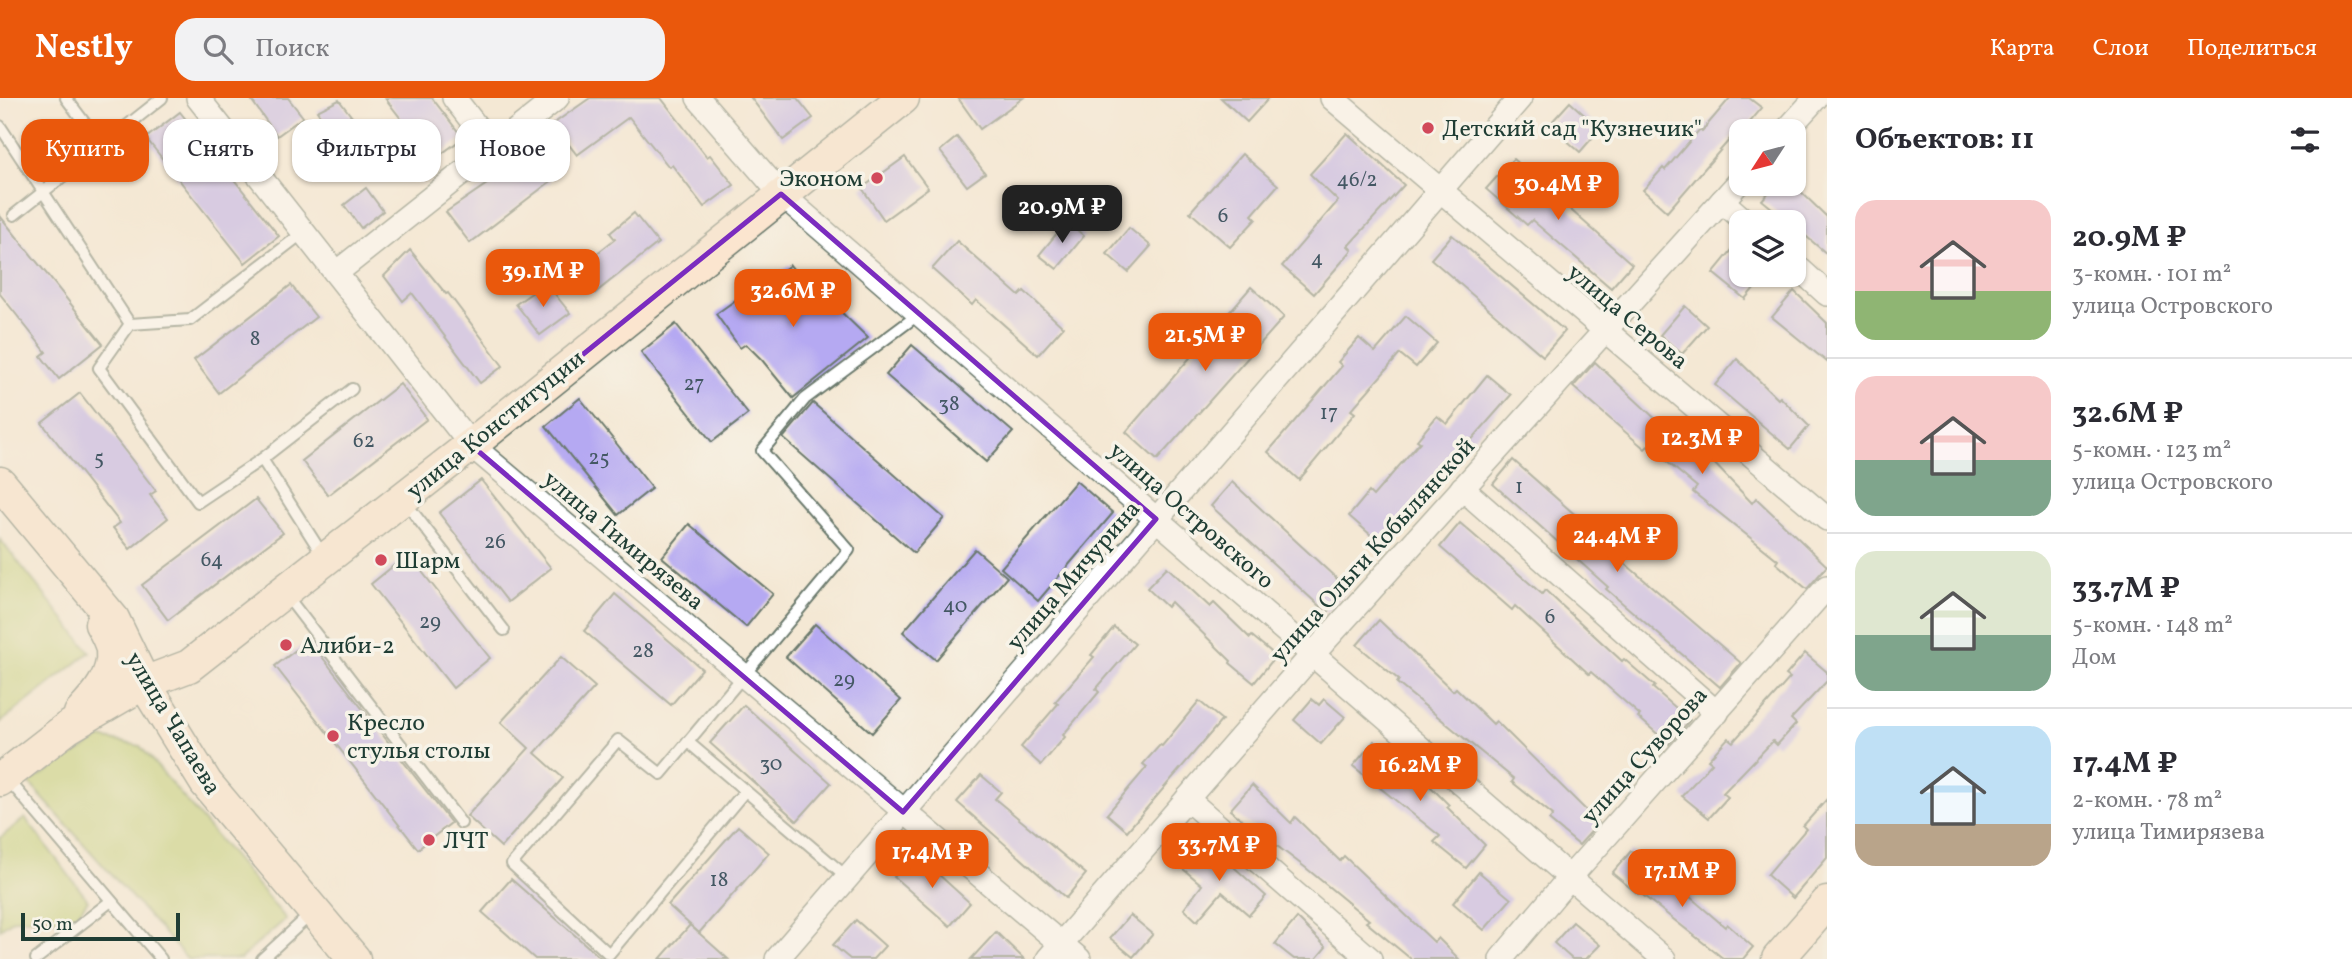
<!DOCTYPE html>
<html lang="ru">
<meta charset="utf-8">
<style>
:root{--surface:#fff;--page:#f2f2f3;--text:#2b2b33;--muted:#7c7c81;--line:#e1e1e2;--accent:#ea580c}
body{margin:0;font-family:Vollkorn,serif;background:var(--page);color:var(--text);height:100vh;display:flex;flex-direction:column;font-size:26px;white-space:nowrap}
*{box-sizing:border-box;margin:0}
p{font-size:23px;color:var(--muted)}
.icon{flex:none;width:38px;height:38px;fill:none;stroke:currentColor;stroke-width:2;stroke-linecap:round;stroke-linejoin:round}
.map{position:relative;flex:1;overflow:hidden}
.sheet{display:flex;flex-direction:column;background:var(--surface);width:525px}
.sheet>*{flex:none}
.top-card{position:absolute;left:21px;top:21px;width:665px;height:63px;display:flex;gap:14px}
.needle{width:46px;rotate:234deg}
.buttons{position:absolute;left:1729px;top:21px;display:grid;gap:14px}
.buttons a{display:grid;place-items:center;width:77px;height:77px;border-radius:14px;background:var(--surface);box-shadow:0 2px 5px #0004;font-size:35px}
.scale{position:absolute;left:21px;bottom:18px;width:159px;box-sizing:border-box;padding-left:7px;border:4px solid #1f3d34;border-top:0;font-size:19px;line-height:24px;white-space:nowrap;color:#1f3d34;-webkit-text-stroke:5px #f7f3e8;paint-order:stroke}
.price{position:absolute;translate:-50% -60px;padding:0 16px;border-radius:14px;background:var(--accent);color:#fff;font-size:23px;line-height:46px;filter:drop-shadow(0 2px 4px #0008)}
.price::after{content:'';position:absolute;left:50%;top:42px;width:21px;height:16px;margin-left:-10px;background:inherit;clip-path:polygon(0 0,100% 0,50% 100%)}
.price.active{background:#222;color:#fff}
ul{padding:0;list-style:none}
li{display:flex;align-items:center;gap:21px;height:175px;padding:0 28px}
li+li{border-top:2px solid var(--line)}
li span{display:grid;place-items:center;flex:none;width:196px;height:140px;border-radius:21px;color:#555}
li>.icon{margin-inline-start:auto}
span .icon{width:84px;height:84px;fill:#fffc;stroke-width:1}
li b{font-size:30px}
h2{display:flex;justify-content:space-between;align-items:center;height:84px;padding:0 28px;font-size:30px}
.tag{padding:0 24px;border-radius:21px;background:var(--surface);box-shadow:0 2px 5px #0004;font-size:24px;line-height:63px}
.tag.active{background:var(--accent);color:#fff}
header{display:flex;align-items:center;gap:42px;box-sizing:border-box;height:98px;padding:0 35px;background:var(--accent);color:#fff}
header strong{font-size:33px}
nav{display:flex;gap:38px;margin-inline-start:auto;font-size:24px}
.search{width:490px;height:63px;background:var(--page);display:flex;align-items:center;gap:18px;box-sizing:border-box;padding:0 24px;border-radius:21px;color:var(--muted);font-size:26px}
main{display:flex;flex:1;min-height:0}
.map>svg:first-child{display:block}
.green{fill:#bccf72;stroke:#6e8653;stroke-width:2}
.building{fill:#b5a9f2}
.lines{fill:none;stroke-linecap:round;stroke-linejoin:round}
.lane-casing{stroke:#6a796c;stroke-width:14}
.street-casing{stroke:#6a796c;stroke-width:26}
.secondary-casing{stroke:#6a796c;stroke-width:35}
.lane{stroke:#fff;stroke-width:10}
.street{stroke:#fff;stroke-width:23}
.secondary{stroke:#fbe5cf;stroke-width:32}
.marked{fill:none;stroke:#7b2cbf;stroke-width:5;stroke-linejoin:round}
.poi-dot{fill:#d1495b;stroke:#f7f3e8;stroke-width:2.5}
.labels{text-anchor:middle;stroke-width:7;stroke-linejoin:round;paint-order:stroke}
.number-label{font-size:21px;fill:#445864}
.poi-label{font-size:24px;fill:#1f3d34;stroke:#f7f3e8;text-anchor:start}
.street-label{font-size:24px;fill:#1f3d34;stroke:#f7f3e8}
</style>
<header>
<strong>Nestly</strong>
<div class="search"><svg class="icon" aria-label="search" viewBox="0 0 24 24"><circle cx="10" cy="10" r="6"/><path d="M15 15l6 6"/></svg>Поиск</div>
<nav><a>Карта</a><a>Слои</a><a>Поделиться</a></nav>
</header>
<main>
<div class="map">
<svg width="1827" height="861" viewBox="0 0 1827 861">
<rect width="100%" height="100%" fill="#f7f3e8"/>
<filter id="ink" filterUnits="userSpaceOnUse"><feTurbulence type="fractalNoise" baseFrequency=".0143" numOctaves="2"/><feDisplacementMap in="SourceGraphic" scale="14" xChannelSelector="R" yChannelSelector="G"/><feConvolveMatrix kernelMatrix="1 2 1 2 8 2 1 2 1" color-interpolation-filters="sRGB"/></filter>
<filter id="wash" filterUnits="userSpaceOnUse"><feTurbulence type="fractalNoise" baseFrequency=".00686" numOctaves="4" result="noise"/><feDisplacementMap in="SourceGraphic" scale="28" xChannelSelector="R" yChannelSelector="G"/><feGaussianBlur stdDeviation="1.57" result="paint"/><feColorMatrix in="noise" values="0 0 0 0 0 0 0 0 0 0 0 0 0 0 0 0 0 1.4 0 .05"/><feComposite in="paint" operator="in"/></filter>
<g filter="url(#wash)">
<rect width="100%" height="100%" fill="#f4e8d4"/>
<!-- green -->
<g class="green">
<polygon points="0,441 90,554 0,625"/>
<polygon points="101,640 140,648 286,821 240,861 187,861 29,685"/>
<polygon points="25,720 88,802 74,821 14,821 0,831 0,740"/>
</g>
<g id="blocks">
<!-- building -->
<g class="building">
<polygon points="250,0 288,0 303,19 277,38"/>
<polygon points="385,0 432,0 463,40 433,62"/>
<polygon points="590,0 661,0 707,59 710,57 734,87 704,109 672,67 669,69 629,19 577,57 553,26"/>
<polygon points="751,0 797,0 813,20 783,42"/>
<polygon points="958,0 1023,0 980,31"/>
<polygon points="1221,0 1269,0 1247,24"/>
<polygon points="1730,0 1749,0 1762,10 1739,37 1736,34 1667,114 1643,92 1663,70 1665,72 1700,31 1702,33"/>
<polygon points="339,2 386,63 367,78 351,58 321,80 305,59 334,36 317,13"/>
<polygon points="1570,4 1600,31 1580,54 1549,27"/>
<polygon points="180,14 279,138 245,165 146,40"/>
<polygon points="1347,35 1404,87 1348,148 1352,152 1314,196 1282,168 1338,103 1310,76"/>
<polygon points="957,39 985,75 967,88 940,53"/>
<polygon points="528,53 551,83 470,145 446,114 500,77 497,74"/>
<polygon points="1242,56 1278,87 1252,117 1256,121 1230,149 1190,114"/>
<polygon points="905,59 928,90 884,122 862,90"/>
<polygon points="1513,61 1632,166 1611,190 1532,122 1527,127 1486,91"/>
<polygon points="1776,86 1793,86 1827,119 1827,156 1794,128 1794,124 1789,124 1762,102"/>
<polygon points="366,90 383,113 361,130 344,107"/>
<polygon points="634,115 658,145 595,195 576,172 615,141 610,135"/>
<polygon points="0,118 103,246 59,281 41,258 46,254 0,196"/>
<polygon points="1067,123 1084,138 1057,171 1039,157"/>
<polygon points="1129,130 1151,148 1128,174 1107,156"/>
<polygon points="1452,137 1565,233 1543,258 1431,161"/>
<polygon points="1741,141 1741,177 1765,177 1745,201 1713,175"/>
<polygon points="957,143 1019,198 1024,193 1063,229 1038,257 976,202 972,207 932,171"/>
<polygon points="410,152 446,196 448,195 503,268 480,285 412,195 403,203 384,178"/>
<polygon points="790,167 809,191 825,181 840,204 835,208 868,240 793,300 762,262 746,246 740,250 716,216 737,201 743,203"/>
<polygon points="546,185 570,215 540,237 516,206"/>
<polygon points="291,187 316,219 219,295 194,262"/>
<polygon points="1251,189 1284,219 1157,362 1126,334"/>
<polygon points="1794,193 1827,225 1827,264 1772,219"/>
<polygon points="1685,208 1707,228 1682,256 1660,237"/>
<polygon points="1406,218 1437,245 1416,269 1400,256 1351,312 1355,315 1299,382 1268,354 1342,268 1338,264 1359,240 1375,254"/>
<polygon points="676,226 748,316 712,344 641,254"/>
<polygon points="912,247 1013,334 986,364 886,277"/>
<polygon points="1737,261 1778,301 1780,299 1809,328 1790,351 1715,287"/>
<polygon points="1595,264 1678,342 1682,337 1710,361 1752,405 1756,400 1827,468 1807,491 1776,465 1778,462 1693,394 1697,389 1648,348 1645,351 1573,289"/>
<polygon points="1487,277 1511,297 1439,379 1442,382 1421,405 1417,402 1380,445 1349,418 1369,394 1373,398 1420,344 1417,342 1437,318 1447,326"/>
<polygon points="400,286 427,321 328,397 302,363"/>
<polygon points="80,295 156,393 150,397 168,420 130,451 113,430 120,425 42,325"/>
<polygon points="580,300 652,390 618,417 546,328"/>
<polygon points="813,305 944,420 914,455 783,340"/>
<polygon points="1513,362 1623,459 1621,462 1741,565 1720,589 1606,491 1608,489 1493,386"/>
<polygon points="481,382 551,470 508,504 439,415"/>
<polygon points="1076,383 1113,415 1038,503 1001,470"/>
<polygon points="1232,384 1348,491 1327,515 1211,408"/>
<polygon points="256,401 283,435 168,522 142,487"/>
<polygon points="1460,425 1542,496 1545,492 1622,563 1624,561 1655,588 1653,590 1690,622 1669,646 1638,619 1640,617 1591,574 1589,576 1515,508 1512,512 1440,449"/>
<polygon points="689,426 773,496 746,529 662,459"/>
<polygon points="975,451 1007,479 936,562 903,534"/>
<polygon points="408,456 490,560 453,590 371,486"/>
<polygon points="1167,469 1210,509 1214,505 1250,540 1252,538 1276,558 1254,585 1230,565 1231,563 1171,504 1167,509 1147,490"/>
<polygon points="615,496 702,571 671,607 584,533"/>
<polygon points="1379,522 1453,593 1456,590 1493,626 1496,623 1599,725 1579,747 1549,722 1553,717 1512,684 1514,681 1397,585 1399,582 1357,547"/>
<polygon points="815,526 901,602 872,635 786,559"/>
<polygon points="1114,529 1135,546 1096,591 1099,594 1063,637 1065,639 1041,667 1021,649 1058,606 1055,604 1094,559 1091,557"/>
<polygon points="309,542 451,725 418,751 275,568"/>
<polygon points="1805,555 1827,574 1827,583 1791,621 1796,626 1777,647 1773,643 1723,695 1728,699 1709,720 1682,698 1712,665 1708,662 1728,640 1733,644 1790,580 1786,577"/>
<polygon points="561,559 595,589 535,655 563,680 501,749 467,718 529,650 501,624"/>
<polygon points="1312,601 1319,607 1324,601 1345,619 1321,646 1294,622"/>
<polygon points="1199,603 1222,622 1127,733 1107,716 1147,669 1143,666 1160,647 1162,648"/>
<polygon points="744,607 831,685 797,723 710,645"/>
<polygon points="1374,643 1417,680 1420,678 1449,707 1447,709 1485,747 1466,770 1434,744 1440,738 1353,668"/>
<polygon points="981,677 1001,694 995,701 1086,776 1066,800 957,704"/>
<polygon points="1252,687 1291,725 1295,719 1340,763 1344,758 1434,844 1438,840 1459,861 1411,861 1366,824 1369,822 1306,770 1230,712"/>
<polygon points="1827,701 1827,760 1793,800 1767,777 1806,731 1803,728"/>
<polygon points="738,728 769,755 699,835 668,807"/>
<polygon points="1204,742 1266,798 1249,817 1222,794 1197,823 1184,811 1202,787 1182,770"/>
<polygon points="1631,753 1679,795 1682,792 1725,829 1727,826 1753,849 1743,861 1724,861 1640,795 1638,796 1612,775"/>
<polygon points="915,755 970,805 950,828 894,779"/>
<polygon points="1479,774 1511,801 1484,832 1453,805"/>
<polygon points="511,781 602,861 535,861 482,814"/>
<polygon points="1130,817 1153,836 1133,859 1110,840"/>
<polygon points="1297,820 1326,849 1316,861 1294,861 1275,846"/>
<polygon points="856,822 885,848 873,861 850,861 833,847"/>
<polygon points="1573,824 1600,847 1586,861 1572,861 1554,845"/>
<polygon points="690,827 728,861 660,861"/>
<polygon points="996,834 1024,861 971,861"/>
</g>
</g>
</g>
<g filter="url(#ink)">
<use href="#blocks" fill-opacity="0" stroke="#6a796c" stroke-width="2"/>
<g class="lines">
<defs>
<g id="lane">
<polyline points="66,0 102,48"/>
<polyline points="0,28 130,226 99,270 198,404 262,361 324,459"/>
<polyline points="14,117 162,0"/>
<polyline points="130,226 190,222 304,134"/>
<polyline points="262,361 352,291"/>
<polyline points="405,404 504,532"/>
<polyline points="286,497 461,725"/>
<polyline points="688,644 847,779"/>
<polyline points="6,679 161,861"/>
<polyline points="745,693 609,856 512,766 618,642 661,676 849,452 762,353 805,301 919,216"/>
<polyline points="36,861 111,803"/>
<polyline points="262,861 312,815"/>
</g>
<g id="street">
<polyline points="198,0 471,347 1079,861"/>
<polyline points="454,0 493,50"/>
<polyline points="698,0 781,96 1664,861"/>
<polyline points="1332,0 1827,421"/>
<polyline points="1786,33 1816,0"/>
<polyline points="1722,103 1746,124"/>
<polyline points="1794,166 1827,196"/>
<polyline points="336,175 557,0"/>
<polyline points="1462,390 1717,615"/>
<polyline points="1187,701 1370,861"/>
<polyline points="777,861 1520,0"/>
<polyline points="1048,861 1313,556 1741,82"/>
<polyline points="1501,861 1570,779 1827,489"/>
</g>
<g id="secondary">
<polyline points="0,385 113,521 144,585 206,685 354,861"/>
<path d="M80,616C96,599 115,578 112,552C111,544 105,533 101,526"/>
<polyline points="0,682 67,630 144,585 189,568 471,347 903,0"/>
<polyline points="1778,861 1827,805"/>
</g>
</defs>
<!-- lane casing -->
<use href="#lane" class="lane-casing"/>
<!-- street casing -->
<use href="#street" class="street-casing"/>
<!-- secondary casing -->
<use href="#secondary" class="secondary-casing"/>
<!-- lane -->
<use href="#lane" class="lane"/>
<!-- street -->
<use href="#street" class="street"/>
<!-- secondary -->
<use href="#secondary" class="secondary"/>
</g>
</g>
<!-- marked area -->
<path d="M0 0H1827V861H0ZM781,96L1156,421L903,714L471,347Z" fill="#f4e8d4" fill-opacity=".55" fill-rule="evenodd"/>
<path class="marked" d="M781,96L1156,421L903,714L471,347Z"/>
<!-- markers -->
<g class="poi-dot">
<circle cx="1428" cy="30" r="7"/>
<circle cx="877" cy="80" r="7"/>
<circle cx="381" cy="462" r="7"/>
<circle cx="286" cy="547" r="7"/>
<circle cx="333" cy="638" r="7"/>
<circle cx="429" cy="742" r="7"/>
</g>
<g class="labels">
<!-- number labels -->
<g class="number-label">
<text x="1357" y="88">46/2</text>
<text x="1223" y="124">6</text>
<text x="1317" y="167">4</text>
<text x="255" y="247">8</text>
<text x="694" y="292">27</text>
<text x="949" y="312">38</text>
<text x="1329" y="321">17</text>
<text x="364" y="349">62</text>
<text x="99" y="366">5</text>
<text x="599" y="366">25</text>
<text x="1519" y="395">1</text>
<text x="495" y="450">26</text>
<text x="212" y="468">64</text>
<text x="955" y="514">40</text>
<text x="1550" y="525">6</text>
<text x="430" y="530">29</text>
<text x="643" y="559">28</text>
<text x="844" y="588">29</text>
<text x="771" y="672">30</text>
<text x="719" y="788">18</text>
</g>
<!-- poi labels -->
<g class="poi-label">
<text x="1442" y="38">Детский сад "Кузнечик"</text>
<text x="863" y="88" text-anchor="end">Эконом</text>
<text x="395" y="470">Шарм</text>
<text x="300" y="555">Алиби-2</text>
<text x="347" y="632">Кресло<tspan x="347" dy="28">стулья столы</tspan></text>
<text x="443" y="750">ЛЧТ</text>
</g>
<!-- street labels -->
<g class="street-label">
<text transform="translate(1628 218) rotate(40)" y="8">улица Серова</text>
<text transform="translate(495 326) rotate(-39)" y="8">улица Конституции</text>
<text transform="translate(1192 417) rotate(41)" y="8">улица Островского</text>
<text transform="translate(624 442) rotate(40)" y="8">улица Тимирязева</text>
<text transform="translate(1372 452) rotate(-48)" y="8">улица Ольги Кобылянской</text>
<text transform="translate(1073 477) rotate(-49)" y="8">улица Мичурина</text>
<text transform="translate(174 625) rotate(59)" y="8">улица Чапаева</text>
<text transform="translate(1644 657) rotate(-48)" y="8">улица Суворова</text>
</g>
</g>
</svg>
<div class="buttons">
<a><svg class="needle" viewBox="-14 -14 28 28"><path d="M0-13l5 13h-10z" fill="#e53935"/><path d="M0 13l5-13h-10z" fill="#7c7c81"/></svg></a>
<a><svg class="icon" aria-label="layers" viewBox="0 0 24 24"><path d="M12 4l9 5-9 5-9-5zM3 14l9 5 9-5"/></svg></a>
</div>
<div class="scale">50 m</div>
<b class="price" style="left:1558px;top:124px">30.4M ₽</b>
<b class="price active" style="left:1062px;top:147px">20.9M ₽</b>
<b class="price" style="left:543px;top:211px">39.1M ₽</b>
<b class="price" style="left:793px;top:231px">32.6M ₽</b>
<b class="price" style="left:1205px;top:275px">21.5M ₽</b>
<b class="price" style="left:1702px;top:378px">12.3M ₽</b>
<b class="price" style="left:1617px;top:476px">24.4M ₽</b>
<b class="price" style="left:1420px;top:705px">16.2M ₽</b>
<b class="price" style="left:1219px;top:785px">33.7M ₽</b>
<b class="price" style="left:932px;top:792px">17.4M ₽</b>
<b class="price" style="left:1682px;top:811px">17.1M ₽</b>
<div class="top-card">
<a class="tag active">Купить</a>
<a class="tag">Снять</a>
<a class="tag">Фильтры</a>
<a class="tag">Новое</a>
</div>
</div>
<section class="sheet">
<h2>Объектов: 11<svg class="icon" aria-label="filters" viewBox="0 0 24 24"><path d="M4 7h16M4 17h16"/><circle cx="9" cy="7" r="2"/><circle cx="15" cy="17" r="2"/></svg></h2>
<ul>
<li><span style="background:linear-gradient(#f6c9c9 65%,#8fb573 0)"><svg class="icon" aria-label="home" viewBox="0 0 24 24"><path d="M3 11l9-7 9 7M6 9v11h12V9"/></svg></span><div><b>20.9M ₽</b><p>3-комн. · 101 m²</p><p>улица Островского</p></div></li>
<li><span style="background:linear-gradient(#f6c9c9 60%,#7fa58c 0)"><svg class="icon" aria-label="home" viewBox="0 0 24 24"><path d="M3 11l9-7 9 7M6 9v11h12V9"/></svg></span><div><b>32.6M ₽</b><p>5-комн. · 123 m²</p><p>улица Островского</p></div></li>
<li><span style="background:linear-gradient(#dfe7d0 60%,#7fa58c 0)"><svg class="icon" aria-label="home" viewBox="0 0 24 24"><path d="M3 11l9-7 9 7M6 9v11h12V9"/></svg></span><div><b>33.7M ₽</b><p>5-комн. · 148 m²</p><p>Дом</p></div></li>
<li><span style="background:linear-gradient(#bfe0f5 70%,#b9a48a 0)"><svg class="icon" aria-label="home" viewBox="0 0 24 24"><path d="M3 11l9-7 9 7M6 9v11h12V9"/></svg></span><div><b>17.4M ₽</b><p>2-комн. · 78 m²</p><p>улица Тимирязева</p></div></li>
</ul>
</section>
</main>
